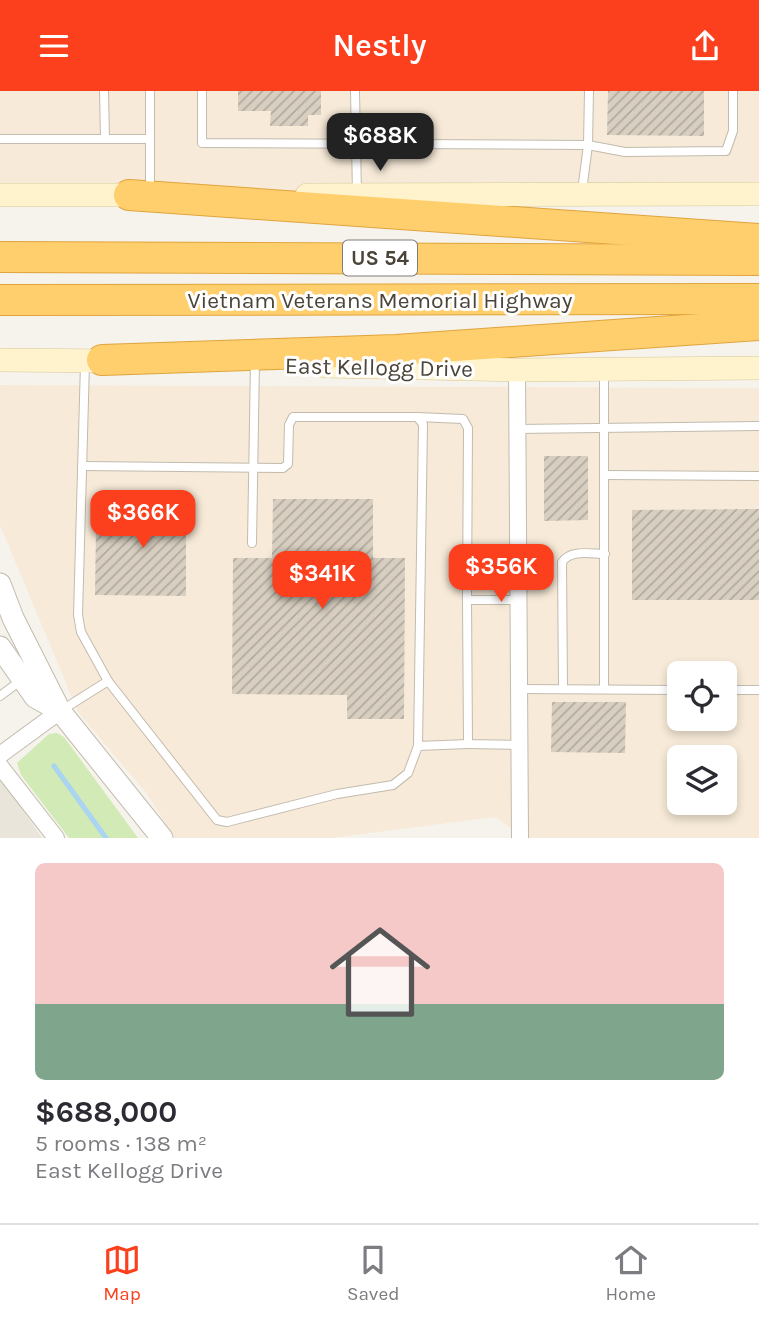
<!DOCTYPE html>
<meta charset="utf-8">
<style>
:root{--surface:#fff;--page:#f7f7f7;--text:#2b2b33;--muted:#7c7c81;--line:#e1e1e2;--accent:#fc3f1d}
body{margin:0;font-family:Karla,sans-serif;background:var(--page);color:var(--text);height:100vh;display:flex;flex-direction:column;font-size:26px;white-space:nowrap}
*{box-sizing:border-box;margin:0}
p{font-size:23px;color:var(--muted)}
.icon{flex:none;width:38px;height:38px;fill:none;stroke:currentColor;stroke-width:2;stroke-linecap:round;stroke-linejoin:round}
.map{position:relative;height:747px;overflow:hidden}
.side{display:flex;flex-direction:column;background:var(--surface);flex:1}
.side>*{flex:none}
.buttons{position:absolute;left:667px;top:570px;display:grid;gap:14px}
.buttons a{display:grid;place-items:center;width:70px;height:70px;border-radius:10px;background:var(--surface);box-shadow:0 4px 10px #0003;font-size:35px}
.price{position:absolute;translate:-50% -60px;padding:0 16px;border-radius:14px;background:var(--accent);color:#fff;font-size:23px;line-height:46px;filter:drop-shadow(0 2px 4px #0008)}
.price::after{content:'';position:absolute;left:50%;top:42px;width:21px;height:16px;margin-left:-10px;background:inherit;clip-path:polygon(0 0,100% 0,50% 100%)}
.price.on{background:#222;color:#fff}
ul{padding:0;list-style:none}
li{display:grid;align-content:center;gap:14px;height:371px;padding:0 35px}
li+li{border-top:2px solid var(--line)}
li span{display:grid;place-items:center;height:217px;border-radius:10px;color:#555}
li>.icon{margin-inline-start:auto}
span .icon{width:126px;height:126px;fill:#fffc;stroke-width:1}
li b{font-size:30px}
header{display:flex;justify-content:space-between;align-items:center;height:91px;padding:0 35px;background:var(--accent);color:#fff;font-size:32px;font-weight:600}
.tab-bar{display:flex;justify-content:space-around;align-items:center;height:98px;border-top:2px solid var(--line);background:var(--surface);font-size:19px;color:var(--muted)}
.tab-bar a{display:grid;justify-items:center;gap:4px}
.tab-bar .on{color:var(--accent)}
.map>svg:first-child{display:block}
.residential{fill:#eae5da}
.commercial{fill:#f7ead8;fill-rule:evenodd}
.green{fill:#d2eab5}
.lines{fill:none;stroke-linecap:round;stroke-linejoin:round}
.stream{stroke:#a9d4f2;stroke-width:5}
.building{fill:url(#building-hatch)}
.service-casing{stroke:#c2bbae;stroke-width:10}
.minor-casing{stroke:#c2bbae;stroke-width:18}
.tertiary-casing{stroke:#c2bbae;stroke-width:23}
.secondary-casing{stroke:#d6c79b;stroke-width:24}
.motorway-casing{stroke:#e0a43c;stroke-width:32}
.service{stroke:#fff;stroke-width:8}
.minor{stroke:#fff;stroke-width:16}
.tertiary{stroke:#fff;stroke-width:21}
.secondary{stroke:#fff3cd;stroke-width:23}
.motorway{stroke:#ffcf6e;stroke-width:30}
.labels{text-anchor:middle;stroke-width:6;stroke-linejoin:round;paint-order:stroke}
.shield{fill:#fff;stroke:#817c74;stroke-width:2}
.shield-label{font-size:21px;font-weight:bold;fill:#4b4439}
.street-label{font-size:23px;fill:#4b4439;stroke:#fff}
</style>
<header><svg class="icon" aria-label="menu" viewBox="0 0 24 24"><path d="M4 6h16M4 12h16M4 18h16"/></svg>Nestly<svg class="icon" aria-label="share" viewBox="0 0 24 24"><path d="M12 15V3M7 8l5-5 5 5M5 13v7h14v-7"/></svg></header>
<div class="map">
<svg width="759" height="747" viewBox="0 0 759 747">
<defs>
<pattern id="building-hatch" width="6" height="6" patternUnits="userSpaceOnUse" patternTransform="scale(1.75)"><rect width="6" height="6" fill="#d8cfc1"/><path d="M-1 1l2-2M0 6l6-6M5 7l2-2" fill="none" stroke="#b1aa9e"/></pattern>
</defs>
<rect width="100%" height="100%" fill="#f6f3ec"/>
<!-- residential -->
<polygon class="residential" points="0,690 7,696 42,747 0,747"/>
<!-- commercial -->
<g class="commercial">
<polygon points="0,0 759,0 759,103 0,104"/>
<path d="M0,294L759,297V747H525L495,726L331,747H175L147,703L78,621L0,434ZM679,583H724V628H679ZM679,667H724V712H679Z"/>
</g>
<!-- green -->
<polygon class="green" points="57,642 64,646 138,747 69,747 21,684 17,672 49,643"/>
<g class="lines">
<!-- stream -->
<polyline class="stream" points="54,675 106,747"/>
</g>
<!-- building -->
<g class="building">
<polygon points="238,0 321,0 321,24 308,24 308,35 270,35 271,20 238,20"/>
<polygon points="608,0 704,0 704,45 607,44"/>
<polygon points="544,365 588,365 588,429 544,430"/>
<polygon points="118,408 186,409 186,505 95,504 96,436 118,436"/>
<polygon points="273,408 373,408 373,467 405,467 404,628 347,628 347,604 232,603 233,467 272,467"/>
<polygon points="759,418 759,509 632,509 632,419"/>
<polygon points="552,611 626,611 625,662 551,661"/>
</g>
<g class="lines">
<defs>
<g id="service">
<polyline points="104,0 105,48"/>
<polyline points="202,0 202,52 588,54 625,61 726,60 733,40 733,0"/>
<polyline points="355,0 357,103"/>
<polyline points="0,48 150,48"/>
<polyline points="582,100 588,54 589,0"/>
<polyline points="150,101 150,0"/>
<polyline points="604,281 604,598"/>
<polyline points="417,326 463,328 468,337 467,509"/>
<polyline points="517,338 759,335"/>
<polyline points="82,375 283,377 288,373 289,334 293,326 417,326 423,333 418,655 408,682 393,694 337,703 227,731 217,729 108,590"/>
<polyline points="606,384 759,385"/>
<polyline points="252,452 255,270"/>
<polyline points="519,509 467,509 468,653 520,654"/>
<polyline points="520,598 679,599"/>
<path d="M563,598L562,471C571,458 591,463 605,463"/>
<polyline points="724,599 759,599"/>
<polyline points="0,605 23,588"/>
<polyline points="62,619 108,590 81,541 78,524 85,272"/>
<polyline points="418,655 468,653"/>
</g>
<g id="minor">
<polyline points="517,279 520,747"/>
<polyline points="0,664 60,620"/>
<polyline points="0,675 56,747"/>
</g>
<g id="tertiary">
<polyline points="0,493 13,527 60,620 162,747"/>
<polyline points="0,556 35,606 60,620"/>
</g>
<g id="secondary">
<polyline points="0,104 143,104"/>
<polyline points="307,104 759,103"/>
<polyline points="0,269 116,270"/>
<polyline points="325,275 517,279 759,277"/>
</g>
<g id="motorway">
<polyline points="129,104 759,148"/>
<polyline points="0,166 759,169"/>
<polyline points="0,209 759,208"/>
<polyline points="102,269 396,259 759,234"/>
</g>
</defs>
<!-- service casing -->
<use href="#service" class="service-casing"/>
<!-- minor casing -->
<use href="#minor" class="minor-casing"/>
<!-- tertiary casing -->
<use href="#tertiary" class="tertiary-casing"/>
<!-- secondary casing -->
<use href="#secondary" class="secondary-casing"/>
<!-- motorway casing -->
<use href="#motorway" class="motorway-casing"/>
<!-- service -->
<use href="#service" class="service"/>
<!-- minor -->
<use href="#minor" class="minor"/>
<!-- tertiary -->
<use href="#tertiary" class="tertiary"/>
<!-- secondary -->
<use href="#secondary" class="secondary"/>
<!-- motorway -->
<use href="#motorway" class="motorway"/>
</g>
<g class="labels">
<!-- shield labels -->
<rect class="shield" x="343" y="149.5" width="74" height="35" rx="5"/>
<g class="shield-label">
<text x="380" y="174">US 54</text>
</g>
<!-- street labels -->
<g class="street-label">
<text x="380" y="217">Vietnam Veterans Memorial Highway</text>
<text transform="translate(379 276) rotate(1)" y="8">East Kellogg Drive</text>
</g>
</g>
</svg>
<div class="buttons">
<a><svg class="icon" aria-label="locate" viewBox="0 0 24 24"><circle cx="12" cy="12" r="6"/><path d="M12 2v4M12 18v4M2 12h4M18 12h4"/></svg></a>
<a><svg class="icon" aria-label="layers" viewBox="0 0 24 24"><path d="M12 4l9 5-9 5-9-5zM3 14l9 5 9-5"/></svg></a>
</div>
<b class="price on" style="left:380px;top:82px">$688K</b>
<b class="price" style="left:143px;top:459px">$366K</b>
<b class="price" style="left:501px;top:513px">$356K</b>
<b class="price" style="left:322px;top:520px">$341K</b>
</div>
<section class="side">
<ul>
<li><span style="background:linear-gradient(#f6c9c9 65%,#7fa58c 0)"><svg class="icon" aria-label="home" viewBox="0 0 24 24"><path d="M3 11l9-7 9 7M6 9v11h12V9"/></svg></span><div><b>$688,000</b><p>5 rooms · 138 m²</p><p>East Kellogg Drive</p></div></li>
</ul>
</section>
<nav class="tab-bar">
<a class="on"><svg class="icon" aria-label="map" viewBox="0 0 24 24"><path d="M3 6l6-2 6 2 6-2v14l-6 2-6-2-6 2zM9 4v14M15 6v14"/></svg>Map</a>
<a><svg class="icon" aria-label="saved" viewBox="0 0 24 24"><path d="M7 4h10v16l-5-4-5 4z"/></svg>Saved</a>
<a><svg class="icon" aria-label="home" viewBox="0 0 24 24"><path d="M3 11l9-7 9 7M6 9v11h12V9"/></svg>Home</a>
</nav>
